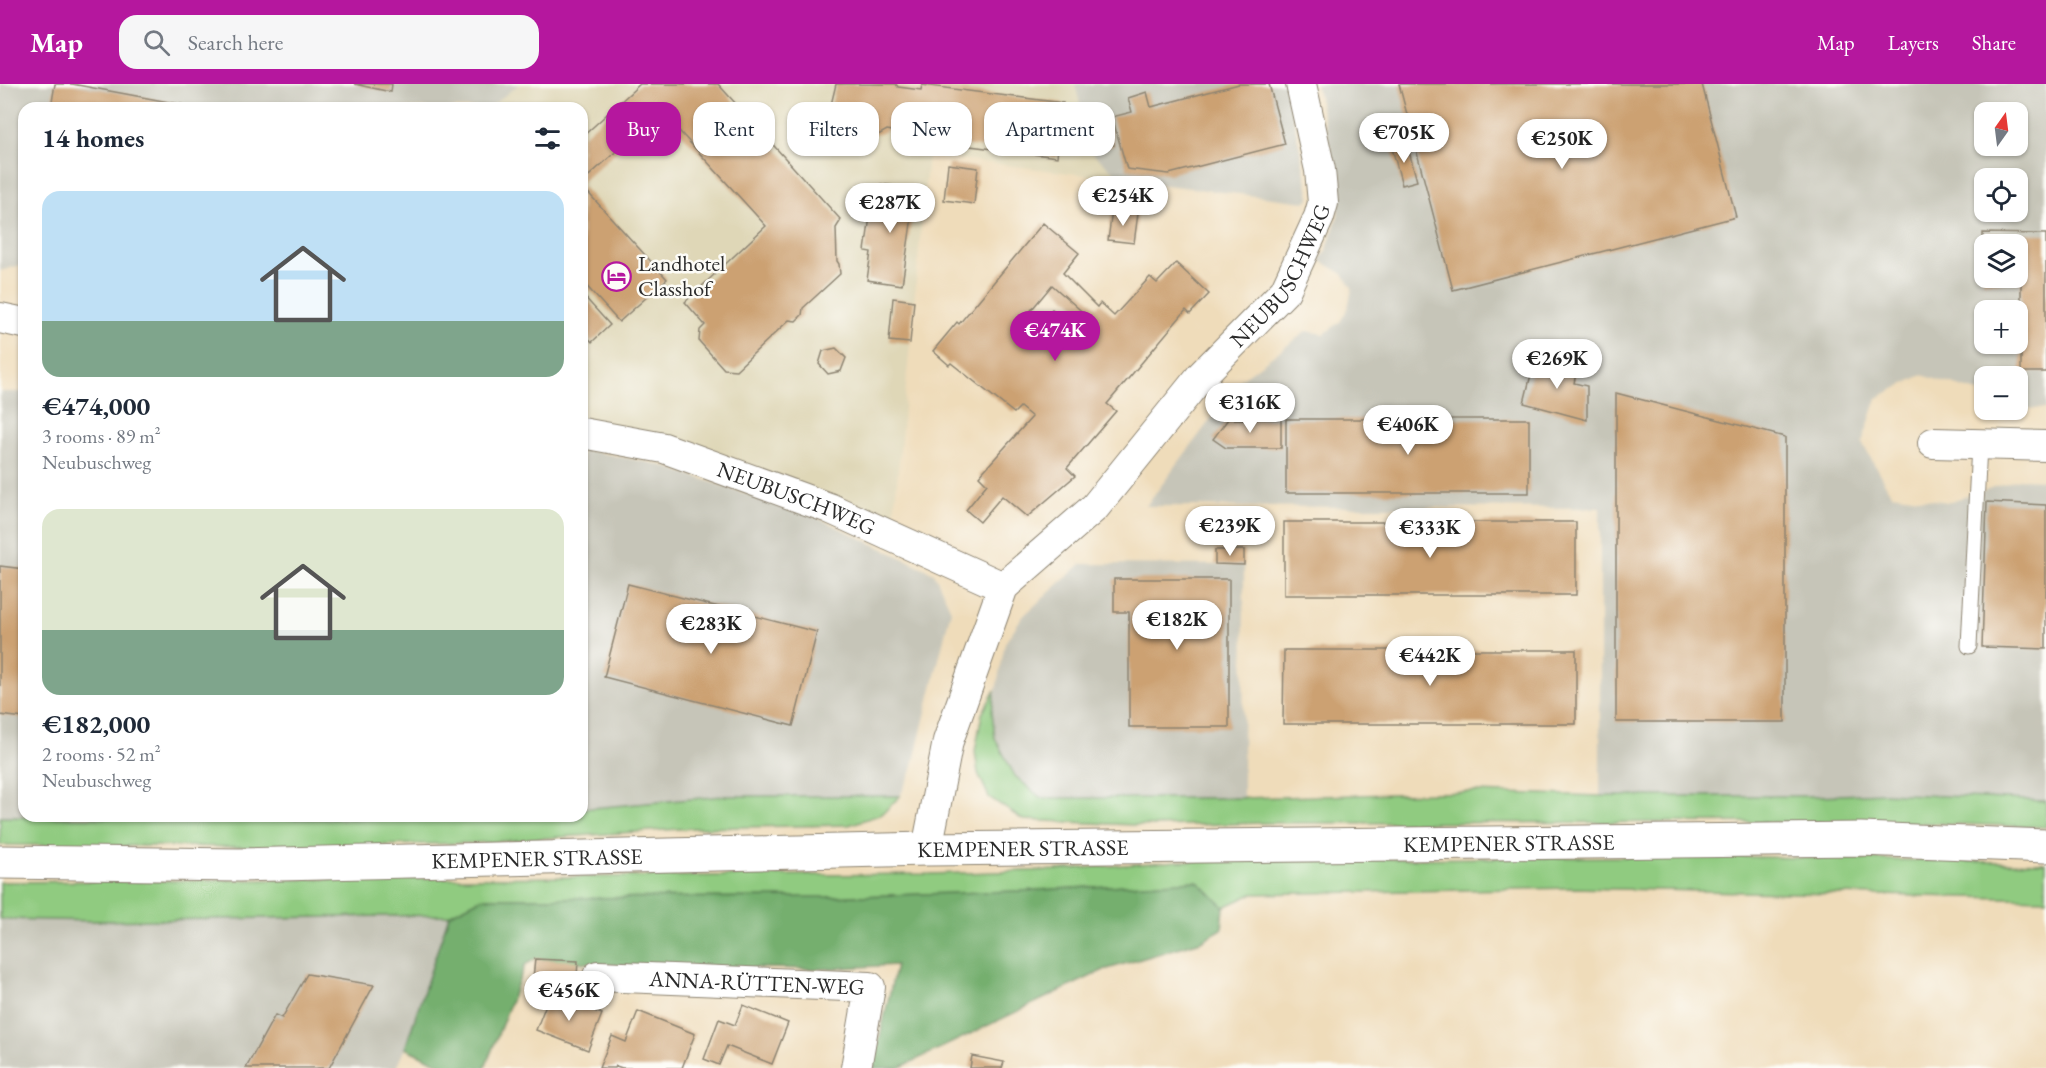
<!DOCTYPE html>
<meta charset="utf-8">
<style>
:root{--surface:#fff;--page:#f6f6f7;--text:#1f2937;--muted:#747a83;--accent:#b5179e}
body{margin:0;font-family:"EB Garamond",serif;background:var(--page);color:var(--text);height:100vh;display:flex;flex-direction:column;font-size:22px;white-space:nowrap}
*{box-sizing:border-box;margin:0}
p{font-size:20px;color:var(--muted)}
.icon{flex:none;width:33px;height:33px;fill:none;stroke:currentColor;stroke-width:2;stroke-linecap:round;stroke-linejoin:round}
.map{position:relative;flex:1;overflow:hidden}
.drawer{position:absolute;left:18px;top:18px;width:570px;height:720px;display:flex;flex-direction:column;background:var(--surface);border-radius:18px;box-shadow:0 2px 4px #0004}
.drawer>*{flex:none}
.hud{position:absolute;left:606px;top:18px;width:570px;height:54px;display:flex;gap:12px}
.needle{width:39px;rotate:14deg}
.controls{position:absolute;left:1974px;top:18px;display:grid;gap:12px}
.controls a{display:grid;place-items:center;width:54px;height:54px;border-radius:12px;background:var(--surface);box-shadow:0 2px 4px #0004;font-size:30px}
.price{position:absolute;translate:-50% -51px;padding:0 14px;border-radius:21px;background:#fff;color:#222;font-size:20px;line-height:39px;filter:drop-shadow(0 2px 3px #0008)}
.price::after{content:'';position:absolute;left:50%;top:36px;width:18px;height:14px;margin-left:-9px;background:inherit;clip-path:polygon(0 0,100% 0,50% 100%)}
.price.on{background:var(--accent);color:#fff}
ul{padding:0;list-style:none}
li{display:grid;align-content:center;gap:12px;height:318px;padding:0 24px}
li span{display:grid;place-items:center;height:186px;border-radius:18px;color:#555}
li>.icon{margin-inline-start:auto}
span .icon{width:108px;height:108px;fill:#fffc;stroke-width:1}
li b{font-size:26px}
h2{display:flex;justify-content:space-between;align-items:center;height:72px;padding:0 24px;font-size:26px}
.tag{padding:0 21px;border-radius:18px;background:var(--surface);box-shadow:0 2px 4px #0004;font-size:21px;line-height:54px}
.tag.on{background:var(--accent);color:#fff}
header{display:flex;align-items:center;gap:36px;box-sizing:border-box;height:84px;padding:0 30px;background:var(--accent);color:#fff}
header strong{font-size:28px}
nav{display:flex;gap:33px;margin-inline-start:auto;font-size:21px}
.search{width:420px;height:54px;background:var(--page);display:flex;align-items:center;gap:15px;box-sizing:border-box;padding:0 21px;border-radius:18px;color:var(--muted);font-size:22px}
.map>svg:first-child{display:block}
.built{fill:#dfd7b7}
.industrial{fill:#c6c5b8;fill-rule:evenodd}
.green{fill:#90cb80;stroke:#5e7b56;stroke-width:1.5}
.forest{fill:#74af6e;stroke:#506d4c;stroke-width:1.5}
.building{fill:#cca172;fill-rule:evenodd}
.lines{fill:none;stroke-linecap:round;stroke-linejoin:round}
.lane-casing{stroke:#8d8472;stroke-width:17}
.street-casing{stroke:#8d8472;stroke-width:32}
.secondary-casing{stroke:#8d8472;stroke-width:35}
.lane{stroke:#fff;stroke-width:15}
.street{stroke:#fff;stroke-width:30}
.secondary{stroke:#fff;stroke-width:33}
.labels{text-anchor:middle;stroke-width:5;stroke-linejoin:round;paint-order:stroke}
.poi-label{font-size:22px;fill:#2b2b2b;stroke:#fdfcf7;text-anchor:start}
.street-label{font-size:22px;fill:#2b2b2b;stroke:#fdfcf7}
</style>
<header>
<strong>Map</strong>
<div class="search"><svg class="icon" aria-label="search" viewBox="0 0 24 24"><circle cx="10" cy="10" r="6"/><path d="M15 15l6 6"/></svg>Search here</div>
<nav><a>Map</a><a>Layers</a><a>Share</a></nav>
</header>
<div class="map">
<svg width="2046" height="984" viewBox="0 0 2046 984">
<rect width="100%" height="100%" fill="#fdfcf7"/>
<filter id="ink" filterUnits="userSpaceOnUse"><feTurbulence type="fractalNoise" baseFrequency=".0167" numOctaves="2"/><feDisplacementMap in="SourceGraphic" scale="12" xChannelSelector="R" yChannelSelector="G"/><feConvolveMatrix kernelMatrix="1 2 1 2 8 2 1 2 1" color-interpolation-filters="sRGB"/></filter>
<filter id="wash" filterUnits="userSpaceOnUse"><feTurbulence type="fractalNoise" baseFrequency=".008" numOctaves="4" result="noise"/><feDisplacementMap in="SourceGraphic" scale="24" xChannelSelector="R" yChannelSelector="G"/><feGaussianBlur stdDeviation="1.35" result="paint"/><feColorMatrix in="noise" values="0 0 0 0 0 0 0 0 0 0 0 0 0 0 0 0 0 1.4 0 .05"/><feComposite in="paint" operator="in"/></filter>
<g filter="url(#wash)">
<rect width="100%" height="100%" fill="#efdcba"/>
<!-- built -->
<polygon class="built" points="519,0 1075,0 1092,69 1124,96 928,71 893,440 582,336 582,24 489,24"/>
<!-- industrial -->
<g class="industrial">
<polygon points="0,0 519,0 489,24 24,24 24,180 0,187"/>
<polygon points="1075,0 1286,0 1310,113 1305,118 1124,96 1092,69"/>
<path d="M1316,0H2046V325L2018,324V292H1984V310L1922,291L1877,314L1862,359L1891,410L1948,418L2019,395L2046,396V717L1884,709L1819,712H1600V424L1146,422L1240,296L1307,247L1324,250L1340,238L1348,224L1352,204L1343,190L1319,176L1326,167L1338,131L1337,98ZM1984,28H2018V62H1984ZM1984,94H2018V128H1984ZM1984,160H2018V194H1984ZM1984,226H2018V260H1984Z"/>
<polygon points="0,308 24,308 24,732 511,732 481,735 227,735 0,733"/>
<polygon points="582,365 657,380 814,432 934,489 951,526 911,689 900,712 724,712 582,725"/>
<polygon points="1081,480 1244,481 1243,714 1041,714 1015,692 995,653 992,627 1005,559 1022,533"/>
<polygon points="449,831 405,964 396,984 0,984 0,835 98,837"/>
</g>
<!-- green -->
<g class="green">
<polygon points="995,606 992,627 995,654 1015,692 1041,714 1243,714 1474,708 1600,712 1819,712 1884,709 2046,717 2046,743 1895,738 1265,739 1155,742 1023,736 989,713 978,689 975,667 982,630"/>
<polygon points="724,712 900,712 882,730 849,741 695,744 474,759 291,763 0,761 0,733 227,735 481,735 511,732 582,732 582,725"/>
<polygon points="1713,772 2046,779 2046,815 1574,804 1252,810 1224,823 1197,797 1021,807 827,813 482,814 449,831 98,837 0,835 0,798 930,790 1055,786 1179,777"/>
</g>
<!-- forest -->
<polygon class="forest" points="1197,797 1224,823 1222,845 1201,857 1104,886 899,984 873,984 896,881 821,885 631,882 535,875 525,881 485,984 448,984 405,964 449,831 482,814 827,813 1021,807"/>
<g id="blocks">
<!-- building -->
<g class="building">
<polygon points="55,0 72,0 201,24 51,24"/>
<polygon points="354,0 392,0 391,8"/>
<polygon points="640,0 718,0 841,136 836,144 837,177 839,180 840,190 803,224 802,231 796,237 789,236 736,286 724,285 699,257 700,246 705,241 685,218 766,142 661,27 582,98 582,53"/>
<polygon points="836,0 896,0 898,3 921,6 922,1 1063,19 1057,73 915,55 915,51 887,46 880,50 858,52 840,41 831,21"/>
<polygon points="1239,0 1269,0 1285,60 1169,90 1127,85 1112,33 1132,28 1128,14 1147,8 1151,23"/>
<polygon points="1399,0 1702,0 1736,133 1453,206"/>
<polygon points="1109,43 1114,61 1092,67 1088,49"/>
<polygon points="1407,60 1417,97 1402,101 1392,64"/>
<polygon points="948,80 978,84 974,120 944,116"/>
<polygon points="881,100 916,105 902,201 867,196 871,168 865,167 871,126 877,127"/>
<polygon points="582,102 667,195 619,238 582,197"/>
<polygon points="1112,127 1138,129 1134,159 1108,156"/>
<path d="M1043,139L1079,169L1063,189L1097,223L1100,219L1114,232L1150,193L1157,199L1176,179L1209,210L1190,230L1186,226L1107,320L1116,327L1067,384L1075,392L1027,433L1002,412L980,438L966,426L987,400L979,392L1032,333L1020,323L1014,329L951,279L949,281L933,267L957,238L959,240ZM1052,201L1096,240L1084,252L1052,225L1024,257L1013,248Z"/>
<polygon points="1983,149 2046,150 2046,288 2021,288 2021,199 1983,198 1983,194 2018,194 2018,160 1983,160"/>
<polygon points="582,210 610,241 592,258 582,247"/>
<polygon points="893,214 914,217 910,259 889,257"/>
<polygon points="836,264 846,274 841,287 828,290 819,280 823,267"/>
<polygon points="1535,274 1577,285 1574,299 1587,302 1587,336 1524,319"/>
<polygon points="1616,309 1785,353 1785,638 1616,638"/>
<polygon points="1228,335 1281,335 1281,364 1226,364 1213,355"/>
<rect x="1286" y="335" width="243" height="74"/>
<polygon points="1987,418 2046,421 2046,565 1982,563"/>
<rect x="1284" y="438" width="292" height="73"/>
<polygon points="1215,466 1244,466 1244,481 1215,480"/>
<polygon points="0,482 24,485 24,634 0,631"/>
<polygon points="1114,495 1229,495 1229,643 1129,643 1129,528 1114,528"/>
<polygon points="628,500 817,548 793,642 604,593"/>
<polygon points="1284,566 1576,566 1576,640 1283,640"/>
<polygon points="535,875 578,877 576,907 532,904"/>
<polygon points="307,890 374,901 329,984 246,984 275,931 282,934"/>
<polygon points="550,910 602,930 588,966 536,946"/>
<polygon points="743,921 788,939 772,980 727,962 719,981 704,975 719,935 735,941"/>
<polygon points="638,927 695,950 682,984 622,984 616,982 615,984 599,984 612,952 626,958"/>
<polygon points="972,972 1004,978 1002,984 970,984"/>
</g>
</g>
</g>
<g filter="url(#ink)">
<use href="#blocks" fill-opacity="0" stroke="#8d8472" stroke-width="1.5"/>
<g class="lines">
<defs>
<g id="lane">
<polyline points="1201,292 1230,314 1276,315"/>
<polyline points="1969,562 1979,361"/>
</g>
<g id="street">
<polyline points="0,234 24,239"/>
<path id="s1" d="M582,349L664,364L829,424L1003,503"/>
<polyline points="1933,359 2046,362"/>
<path id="s2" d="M927,765L948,657L1003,503L1095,423L1201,292L1285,207L1319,133L1323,119L1320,86L1301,0"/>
<path id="s3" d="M598,892L870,903L856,984"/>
</g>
<g id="secondary">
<path id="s4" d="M0,778L239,781L927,765L1861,755L2046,762"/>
</g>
</defs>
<!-- lane casing -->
<use href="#lane" class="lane-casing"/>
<!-- street casing -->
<use href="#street" class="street-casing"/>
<!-- secondary casing -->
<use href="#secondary" class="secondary-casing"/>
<!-- lane -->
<use href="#lane" class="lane"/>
<!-- street -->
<use href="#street" class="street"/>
<!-- secondary -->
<use href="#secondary" class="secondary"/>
</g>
</g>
<!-- icons -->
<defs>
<symbol id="hotel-ring" viewBox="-11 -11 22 22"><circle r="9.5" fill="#fdfcf7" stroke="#b5179e" stroke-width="1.5"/><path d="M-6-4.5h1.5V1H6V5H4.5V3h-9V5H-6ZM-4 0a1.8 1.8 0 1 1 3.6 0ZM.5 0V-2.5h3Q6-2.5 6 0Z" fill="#b5179e"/></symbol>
</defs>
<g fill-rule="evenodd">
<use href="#hotel-ring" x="600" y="176" width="33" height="33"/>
</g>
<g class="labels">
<!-- poi labels -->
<g class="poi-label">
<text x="638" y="187">Landhotel<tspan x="638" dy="25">Classhof</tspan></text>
</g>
<!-- street labels -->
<g class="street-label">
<text dy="8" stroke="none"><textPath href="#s2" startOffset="694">NEUBUSCHWEG</textPath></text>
<text dy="8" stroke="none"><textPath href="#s1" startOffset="225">NEUBUSCHWEG</textPath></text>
<text dy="8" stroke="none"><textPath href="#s4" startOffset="1509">KEMPENER STRASSE</textPath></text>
<text dy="8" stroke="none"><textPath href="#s4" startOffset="1023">KEMPENER STRASSE</textPath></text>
<text dy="8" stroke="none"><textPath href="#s4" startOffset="537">KEMPENER STRASSE</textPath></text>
<text dy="8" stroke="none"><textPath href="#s3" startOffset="159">ANNA-RÜTTEN-WEG</textPath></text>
</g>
</g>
</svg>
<div class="controls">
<a><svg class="needle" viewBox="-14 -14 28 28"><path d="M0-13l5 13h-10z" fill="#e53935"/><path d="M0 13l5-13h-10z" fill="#747a83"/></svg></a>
<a><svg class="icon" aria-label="locate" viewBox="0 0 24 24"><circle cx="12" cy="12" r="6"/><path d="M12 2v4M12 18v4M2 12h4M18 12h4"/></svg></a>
<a><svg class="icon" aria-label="layers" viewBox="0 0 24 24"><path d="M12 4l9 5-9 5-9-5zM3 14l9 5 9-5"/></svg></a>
<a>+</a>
<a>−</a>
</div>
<b class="price" style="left:1404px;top:80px">€705K</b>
<b class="price" style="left:1562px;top:86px">€250K</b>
<b class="price" style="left:1123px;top:143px">€254K</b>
<b class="price" style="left:890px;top:150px">€287K</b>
<b class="price on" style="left:1055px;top:278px">€474K</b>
<b class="price" style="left:1557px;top:306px">€269K</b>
<b class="price" style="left:1250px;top:350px">€316K</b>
<b class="price" style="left:1408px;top:372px">€406K</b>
<b class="price" style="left:1230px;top:473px">€239K</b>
<b class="price" style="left:1430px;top:475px">€333K</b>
<b class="price" style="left:1177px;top:567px">€182K</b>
<b class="price" style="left:711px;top:571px">€283K</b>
<b class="price" style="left:1430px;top:603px">€442K</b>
<b class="price" style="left:569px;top:938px">€456K</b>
<div class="hud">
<a class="tag on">Buy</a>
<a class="tag">Rent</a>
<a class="tag">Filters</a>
<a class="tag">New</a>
<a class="tag">Apartment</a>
</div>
<section class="drawer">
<h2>14 homes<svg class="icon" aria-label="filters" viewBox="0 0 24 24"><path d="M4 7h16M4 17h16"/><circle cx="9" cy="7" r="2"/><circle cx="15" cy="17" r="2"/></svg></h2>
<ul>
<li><span style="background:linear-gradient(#bfe0f5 70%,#7fa58c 0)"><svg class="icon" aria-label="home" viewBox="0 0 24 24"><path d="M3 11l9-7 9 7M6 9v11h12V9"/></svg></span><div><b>€474,000</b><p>3 rooms · 89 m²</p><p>Neubuschweg</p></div></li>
<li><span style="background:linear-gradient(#dfe7d0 65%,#7fa58c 0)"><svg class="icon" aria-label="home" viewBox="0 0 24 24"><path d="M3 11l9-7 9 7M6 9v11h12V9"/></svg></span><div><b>€182,000</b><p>2 rooms · 52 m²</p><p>Neubuschweg</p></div></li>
</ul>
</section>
</div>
